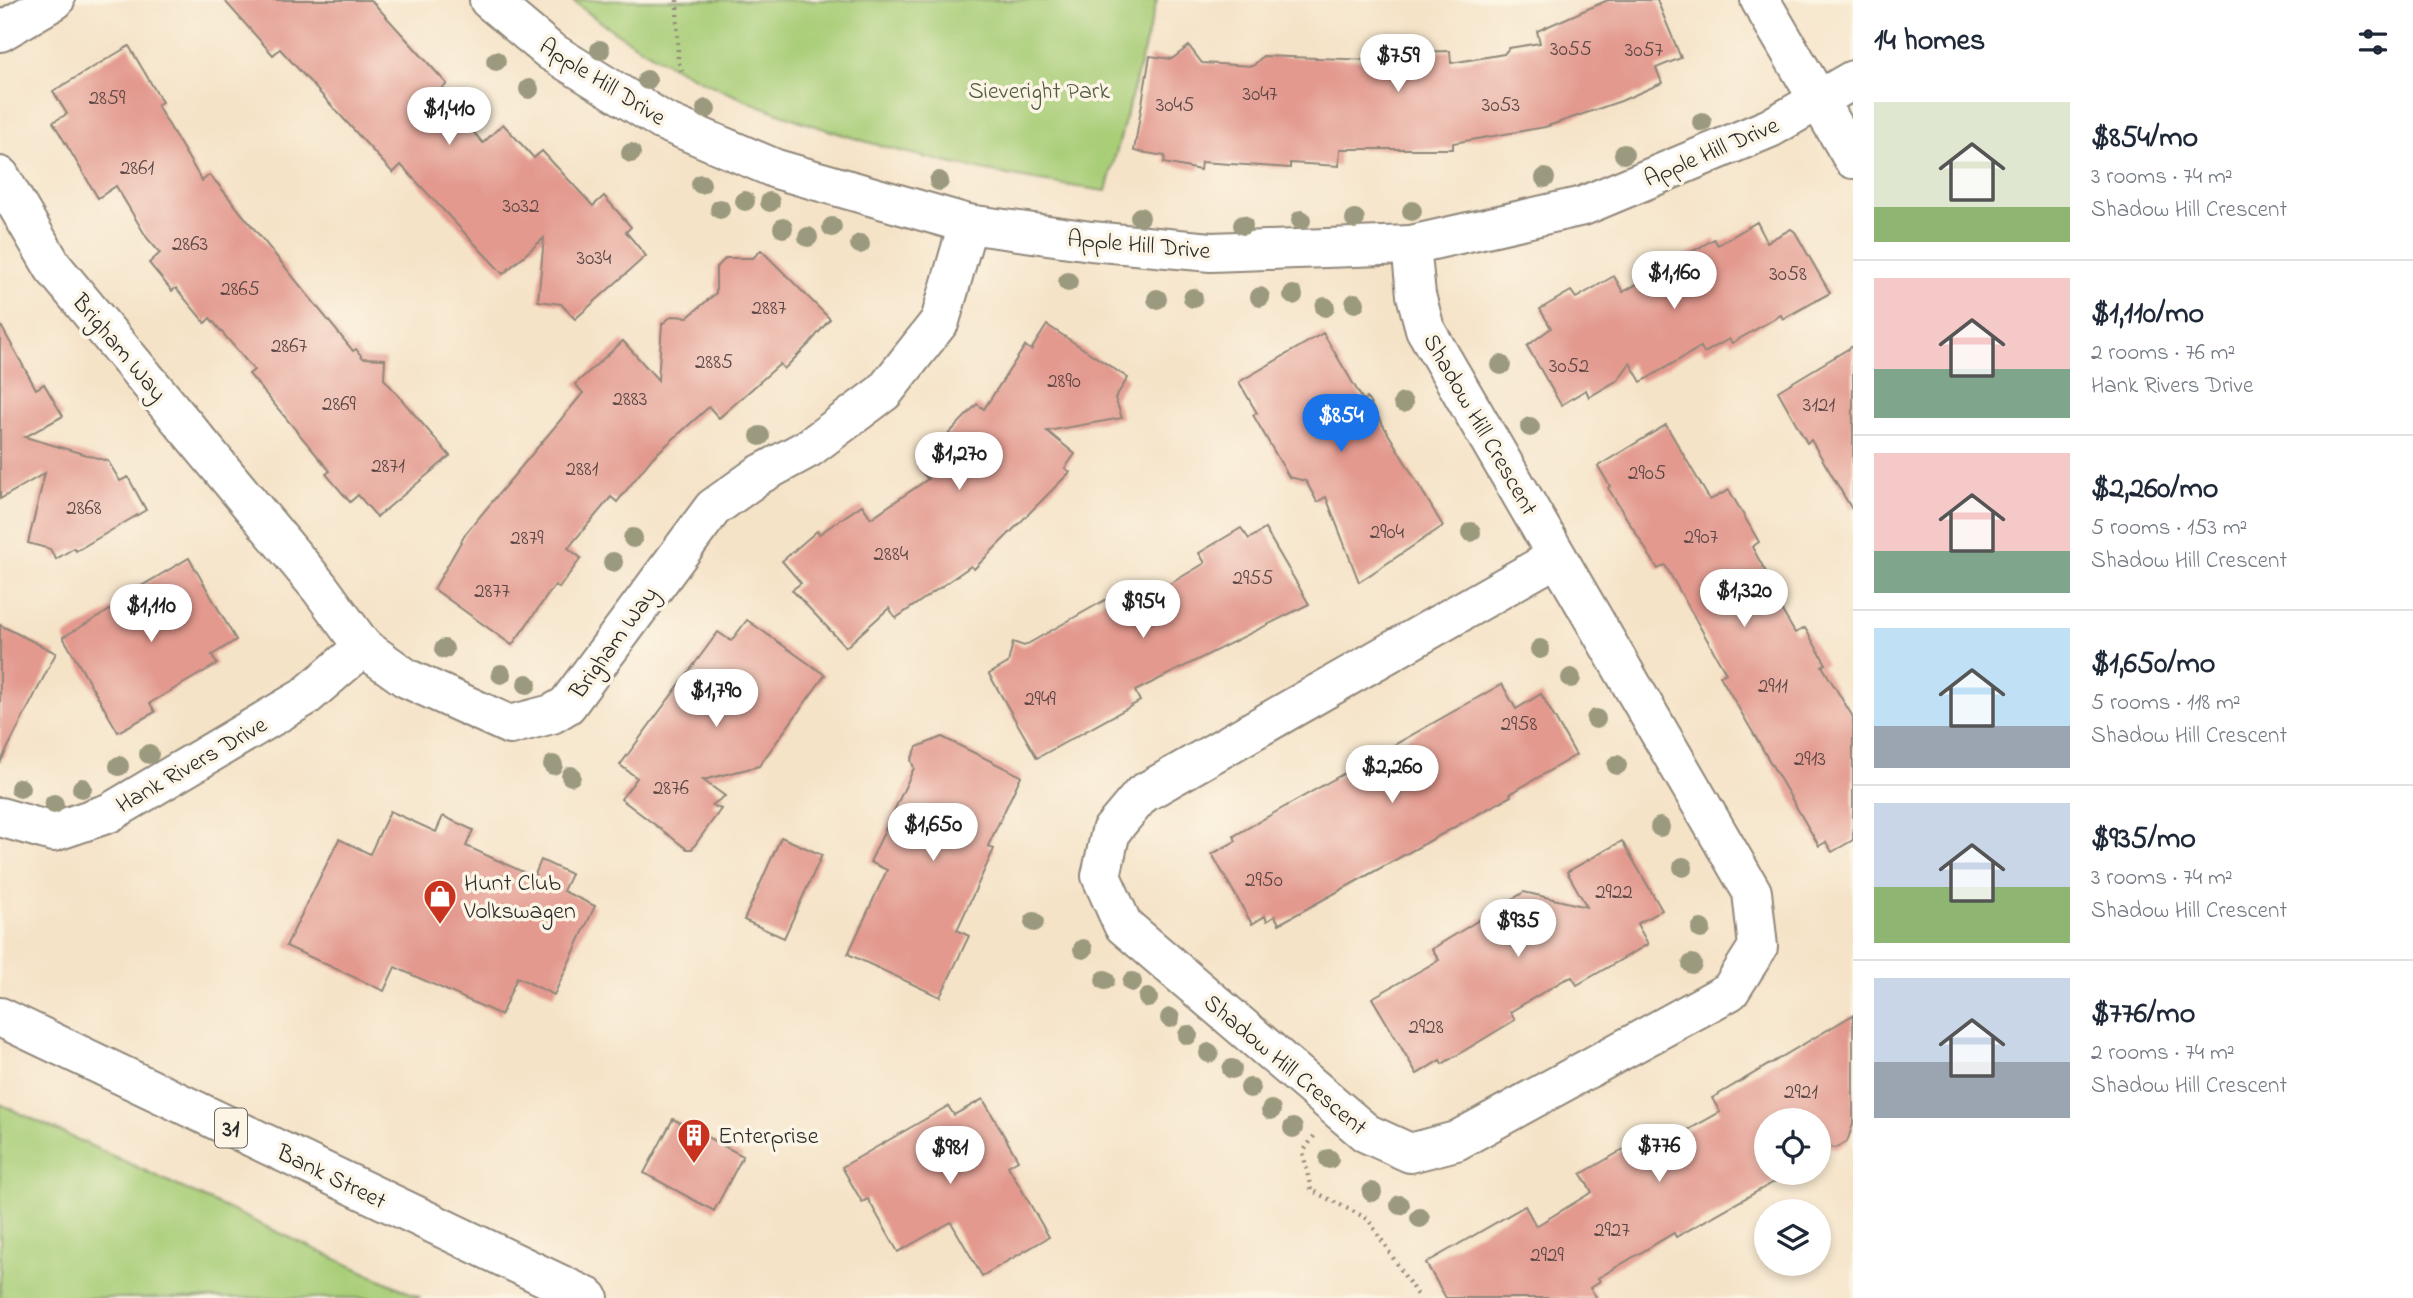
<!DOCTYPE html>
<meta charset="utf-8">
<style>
:root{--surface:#fff;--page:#f2f2f3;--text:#1f2937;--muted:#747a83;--line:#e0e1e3;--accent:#1a73e8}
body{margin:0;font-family:"Indie Flower",sans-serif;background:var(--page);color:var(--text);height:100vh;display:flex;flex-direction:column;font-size:26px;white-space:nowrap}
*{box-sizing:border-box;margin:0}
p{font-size:23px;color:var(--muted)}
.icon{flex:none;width:38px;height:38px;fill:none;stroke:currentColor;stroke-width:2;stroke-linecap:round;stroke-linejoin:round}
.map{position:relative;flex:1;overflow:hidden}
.panel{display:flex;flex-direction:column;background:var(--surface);width:560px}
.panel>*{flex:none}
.fabs{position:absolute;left:1754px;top:1108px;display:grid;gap:14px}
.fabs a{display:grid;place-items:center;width:77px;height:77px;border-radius:50%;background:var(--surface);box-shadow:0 4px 10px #0003;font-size:35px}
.price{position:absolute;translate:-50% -60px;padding:0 16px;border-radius:24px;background:#fff;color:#222;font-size:23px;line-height:46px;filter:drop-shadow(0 2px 4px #0008)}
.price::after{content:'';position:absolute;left:50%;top:42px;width:21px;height:16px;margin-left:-10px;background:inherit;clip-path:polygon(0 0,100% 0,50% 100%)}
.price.current{background:var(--accent);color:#fff}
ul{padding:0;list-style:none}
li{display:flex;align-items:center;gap:21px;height:175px;padding:0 21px}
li+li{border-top:2px solid var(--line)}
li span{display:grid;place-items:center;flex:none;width:196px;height:140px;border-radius:0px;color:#555}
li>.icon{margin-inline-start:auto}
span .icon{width:84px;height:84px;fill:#fffc;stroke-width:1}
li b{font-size:30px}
h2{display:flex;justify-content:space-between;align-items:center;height:84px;padding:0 21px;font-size:30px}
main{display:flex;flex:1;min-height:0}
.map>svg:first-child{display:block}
.green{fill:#a9ce78;stroke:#6a7c52;stroke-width:2}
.building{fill:#e3998e}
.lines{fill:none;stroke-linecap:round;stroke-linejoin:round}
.street-casing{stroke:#90877a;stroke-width:42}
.primary-casing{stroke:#90877a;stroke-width:42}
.path{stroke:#90877a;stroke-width:4.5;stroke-dasharray:2 5;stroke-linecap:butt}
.street{stroke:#fff;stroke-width:38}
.primary{stroke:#fff;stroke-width:38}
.tree{fill:#9b997e}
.labels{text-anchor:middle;stroke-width:7;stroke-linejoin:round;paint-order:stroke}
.number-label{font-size:21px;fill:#594644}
.shield{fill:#fcf5e5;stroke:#6a6863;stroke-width:2}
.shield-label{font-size:23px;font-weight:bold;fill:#2b2b2b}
.street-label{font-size:24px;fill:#2b2b2b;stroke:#fcf5e5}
.park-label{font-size:24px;fill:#515c42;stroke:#fcf5e5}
.poi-label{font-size:24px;fill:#2b2b2b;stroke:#fcf5e5;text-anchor:start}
</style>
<main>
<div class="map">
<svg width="1853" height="1298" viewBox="0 0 1853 1298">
<rect width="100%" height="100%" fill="#fcf5e5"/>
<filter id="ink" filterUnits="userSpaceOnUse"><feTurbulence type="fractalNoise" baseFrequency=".0143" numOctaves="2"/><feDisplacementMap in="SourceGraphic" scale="14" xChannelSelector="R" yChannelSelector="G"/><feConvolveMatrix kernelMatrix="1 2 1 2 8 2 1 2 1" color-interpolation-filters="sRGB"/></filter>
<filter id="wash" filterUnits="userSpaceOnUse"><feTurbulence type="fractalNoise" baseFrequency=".00686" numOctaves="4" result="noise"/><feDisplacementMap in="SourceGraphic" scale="28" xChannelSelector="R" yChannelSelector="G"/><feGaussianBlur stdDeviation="1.57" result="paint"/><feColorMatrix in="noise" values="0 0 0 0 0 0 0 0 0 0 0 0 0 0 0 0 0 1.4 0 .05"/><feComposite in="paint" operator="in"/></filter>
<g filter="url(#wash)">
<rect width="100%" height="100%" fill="#f5e3c8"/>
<!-- green -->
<g class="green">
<path d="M572,0H1157L1106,191C932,167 710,114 572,0Z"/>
<polygon points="0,1104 421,1298 0,1298"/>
</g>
<g id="blocks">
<!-- building -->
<g class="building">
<polygon points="224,0 371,0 447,84 438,92 483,143 503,124 534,158 542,151 593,206 604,196 631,227 626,232 646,256 575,319 561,304 538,301 544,238 503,274 401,165 393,173 280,49 273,55"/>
<polygon points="1608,0 1657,0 1681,58 1656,68 1662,83 1621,101 1545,127 1453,143 1453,149 1340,149 1339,166 1290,163 1290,168 1201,162 1200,170 1164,163 1165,156 1134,151 1150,56 1172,59 1189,46 1202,63 1253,66 1263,56 1400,61 1410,52 1450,51 1451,63 1504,54 1509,48 1540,43 1537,31"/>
<polygon points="129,46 162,102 157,105 202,181 209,175 217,183 353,351 356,349 363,358 385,359 384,379 450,456 377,517 358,495 350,502 326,474 330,471 249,374 254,370 210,318 205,323 176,288 172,291 149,263 160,253 147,238 116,186 98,198 53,122 67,114 53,91"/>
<polygon points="1757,222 1767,242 1791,229 1795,232 1830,293 1783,319 1781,315 1732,343 1729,339 1704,353 1701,347 1641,382 1630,363 1618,380 1589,397 1586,390 1561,405 1527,346 1551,328 1540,309 1571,291 1576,298 1614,276 1623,292 1714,239 1718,245"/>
<polygon points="761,250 830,319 809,344 784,369 780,364 719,418 709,407 653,457 617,502 611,497 568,548 581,558 559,588 555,585 512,645 434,589 466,533 583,393 575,384 623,341 658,380 662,324 672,316 688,317 716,293 716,268 726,258 753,258"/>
<polygon points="0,324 36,389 44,384 63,416 25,437 108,461 120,481 128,477 146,510 76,551 74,548 56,559 50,549 28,543 45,473 0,499"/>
<polygon points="1047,325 1128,378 1115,398 1122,418 1047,431 1075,454 1065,468 1070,472 974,569 971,566 896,618 889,608 846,647 792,590 801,583 782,561 817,531 819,534 862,505 871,518 928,479 917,467 977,404 984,409 1025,346 1031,350"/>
<polygon points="1323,333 1363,400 1367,398 1443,526 1359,582 1326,497 1317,502 1306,481 1289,477 1253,415 1257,413 1239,382"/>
<polygon points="1853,346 1853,511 1811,440 1807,443 1778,391"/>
<polygon points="1666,425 1710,500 1729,490 1759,542 1752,547 1767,574 1765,582 1795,633 1805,628 1826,664 1822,666 1853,717 1853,840 1832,852 1826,842 1819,846 1720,676 1726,673 1665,565 1658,569 1608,488 1610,486 1598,466"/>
<polygon points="1241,528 1249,539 1265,529 1309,604 1135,691 1140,701 1037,758 989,674 1008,663 1013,642 1024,646 1112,596 1118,606 1146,591 1153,594 1205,563 1199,553"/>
<polygon points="189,558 236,640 212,655 217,664 150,703 155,712 118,732 63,637 136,595 133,591"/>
<polygon points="747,620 825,675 759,766 703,780 725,796 712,805 721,809 692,849 687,849 621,799 637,778 620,765 718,632 731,641"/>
<polygon points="0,625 56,653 0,763"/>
<polygon points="1502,684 1516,709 1541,694 1576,755 1510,794 1511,796 1279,924 1275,916 1267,921 1265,916 1252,924 1212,854 1236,841 1234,836 1274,813"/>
<polygon points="942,737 1021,776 988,846 994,849 957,930 969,936 940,997 848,954 887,870 870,862 914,768 911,760 917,747"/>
<polygon points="390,811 436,832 443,816 473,830 466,846 534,877 541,860 571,874 563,891 595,906 554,995 517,977 501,1015 395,967 384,991 286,946 339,839 370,854"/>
<polygon points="781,837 822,855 784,938 744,920"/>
<polygon points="1622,841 1662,910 1637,924 1648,944 1577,985 1572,977 1564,980 1510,1012 1515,1020 1442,1064 1440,1060 1417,1074 1372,998 1439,960 1432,949 1524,892 1587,907 1567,872"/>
<polygon points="1853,1015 1853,1124 1847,1142 1836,1148 1818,1145 1818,1120 1766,1120 1766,1172 1790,1173 1676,1237 1674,1233 1598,1278 1600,1281 1590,1288 1597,1298 1446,1298 1426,1263 1525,1206 1536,1226 1592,1192 1581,1174 1654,1132 1661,1145 1720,1112 1712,1098"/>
<polygon points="983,1099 1018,1160 1008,1166 1049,1237 982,1276 951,1222 898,1252 868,1199 862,1202 842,1167 948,1106 954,1115"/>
<polygon points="673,1119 743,1156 714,1211 644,1173"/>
</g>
</g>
</g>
<g filter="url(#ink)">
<use href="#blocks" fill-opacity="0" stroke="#90877a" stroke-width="2"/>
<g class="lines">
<defs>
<g id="street">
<polyline points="489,0 550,51 663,121 776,169 968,224 1091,241 1211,252 1411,245 1583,206 1770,128 1853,80"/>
<polyline points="1760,0 1853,159"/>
<polyline points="0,32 55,0"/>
<polyline points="0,176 53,267 320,588 363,647 406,678 510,725 552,714 567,705 713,508 759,475 809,448 884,392 940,321 968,224"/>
<polyline points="1411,245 1416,295 1425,329 1752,892 1758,947 1730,991 1456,1141 1410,1153 1366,1133 1123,925 1101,876 1111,831 1142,794 1557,557"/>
<polyline points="0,817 53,832 109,813 305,697 363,647"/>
</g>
<polyline id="primary" points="0,1017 589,1298"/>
</defs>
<!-- street casing -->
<use href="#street" class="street-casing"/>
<!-- primary casing -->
<use href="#primary" class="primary-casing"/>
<!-- path -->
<g class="path">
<polyline points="677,0 678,60 682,72"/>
<polyline points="1314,1136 1303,1152 1311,1190 1368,1219 1419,1298"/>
</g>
<!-- street -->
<use href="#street" class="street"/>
<!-- primary -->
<use href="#primary" class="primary"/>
</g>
<!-- trees -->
<g class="tree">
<circle cx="600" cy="50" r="10"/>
<circle cx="496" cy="61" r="10"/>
<circle cx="647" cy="80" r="10"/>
<circle cx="529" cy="89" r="10"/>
<circle cx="706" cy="109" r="10"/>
<circle cx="1702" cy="122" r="10"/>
<circle cx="631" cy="153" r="10"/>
<circle cx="1624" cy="154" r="10"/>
<circle cx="1545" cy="178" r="10"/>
<circle cx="939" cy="181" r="10"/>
<circle cx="701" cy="184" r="10"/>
<circle cx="745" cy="201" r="10"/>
<circle cx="770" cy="202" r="10"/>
<circle cx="720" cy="209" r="10"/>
<circle cx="1412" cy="211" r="10"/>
<circle cx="1140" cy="217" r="10"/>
<circle cx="1355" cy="219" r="10"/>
<circle cx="1301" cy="220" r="10"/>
<circle cx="1243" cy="225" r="10"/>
<circle cx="832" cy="227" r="10"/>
<circle cx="783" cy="228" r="10"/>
<circle cx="808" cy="237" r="10"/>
<circle cx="860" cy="244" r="10"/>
<circle cx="1068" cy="282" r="10"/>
<circle cx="1293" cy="295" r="10"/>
<circle cx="1260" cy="297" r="10"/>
<circle cx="1193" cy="298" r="10"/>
<circle cx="1157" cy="299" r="10"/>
<circle cx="1355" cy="303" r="10"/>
<circle cx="1325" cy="307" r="10"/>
<circle cx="1501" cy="365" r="10"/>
<circle cx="1403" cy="403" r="10"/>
<circle cx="1530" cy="427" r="10"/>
<circle cx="760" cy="436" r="10"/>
<circle cx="1471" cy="532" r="10"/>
<circle cx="633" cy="538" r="10"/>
<circle cx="613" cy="562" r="10"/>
<circle cx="444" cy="649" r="10"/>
<circle cx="1540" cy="649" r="10"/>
<circle cx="501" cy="674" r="10"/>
<circle cx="1571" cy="678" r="10"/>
<circle cx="527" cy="684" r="10"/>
<circle cx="1596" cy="719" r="10"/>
<circle cx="149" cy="754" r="10"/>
<circle cx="553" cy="765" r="10"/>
<circle cx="1617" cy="765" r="10"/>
<circle cx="119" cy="766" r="10"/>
<circle cx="571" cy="776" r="10"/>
<circle cx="20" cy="788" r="10"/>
<circle cx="82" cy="788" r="10"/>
<circle cx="54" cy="804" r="10"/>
<circle cx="1660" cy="827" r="10"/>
<circle cx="1683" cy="867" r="10"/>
<circle cx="1034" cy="922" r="10"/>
<circle cx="1701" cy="929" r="10"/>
<circle cx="1083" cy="949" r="10"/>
<circle cx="1692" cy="964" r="10"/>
<circle cx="1105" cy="980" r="10"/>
<circle cx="1132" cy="982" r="10"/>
<circle cx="1148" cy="998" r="10"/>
<circle cx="1170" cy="1018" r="10"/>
<circle cx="1188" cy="1035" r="10"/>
<circle cx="1209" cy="1053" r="10"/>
<circle cx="1232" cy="1069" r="10"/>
<circle cx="1250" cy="1088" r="10"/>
<circle cx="1271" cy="1110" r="10"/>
<circle cx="1293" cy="1128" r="10"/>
<circle cx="1329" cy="1159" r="10"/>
<circle cx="1372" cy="1192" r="10"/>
<circle cx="1400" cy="1205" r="10"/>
<circle cx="1420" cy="1218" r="10"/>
</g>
</g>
<!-- icons -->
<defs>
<symbol id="shop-pin" viewBox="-11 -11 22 30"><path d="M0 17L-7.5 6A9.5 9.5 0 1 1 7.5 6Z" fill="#c8321e" stroke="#fcf5e5"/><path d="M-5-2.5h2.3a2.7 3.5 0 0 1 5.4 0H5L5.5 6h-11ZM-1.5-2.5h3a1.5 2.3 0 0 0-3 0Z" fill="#fff"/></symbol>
<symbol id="building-pin" viewBox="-11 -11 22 30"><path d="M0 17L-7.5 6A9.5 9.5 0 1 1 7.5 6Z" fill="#c8321e" stroke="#fcf5e5"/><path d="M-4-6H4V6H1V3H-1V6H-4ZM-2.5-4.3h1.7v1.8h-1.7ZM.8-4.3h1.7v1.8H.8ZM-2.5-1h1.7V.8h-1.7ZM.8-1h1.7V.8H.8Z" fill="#fff"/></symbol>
</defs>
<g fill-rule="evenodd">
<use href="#shop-pin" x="421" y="877" width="38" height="52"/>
<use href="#building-pin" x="675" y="1116" width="38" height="52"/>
</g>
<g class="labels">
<!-- number labels -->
<g class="number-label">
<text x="1571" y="55">3055</text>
<text x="1644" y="56">3057</text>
<text x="1260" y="100">3047</text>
<text x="107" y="104">2859</text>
<text x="1175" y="111">3045</text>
<text x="1501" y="111">3053</text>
<text x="137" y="174">2861</text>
<text x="521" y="212">3032</text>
<text x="190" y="250">2863</text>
<text x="594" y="264">3034</text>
<text x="1788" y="280">3058</text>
<text x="240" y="295">2865</text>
<text x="769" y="314">2887</text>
<text x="289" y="352">2867</text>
<text x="714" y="368">2885</text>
<text x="1569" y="372">3052</text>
<text x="1064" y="387">2890</text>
<text x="630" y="405">2883</text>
<text x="339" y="410">2869</text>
<text x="1819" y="411">3121</text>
<text x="388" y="472">2871</text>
<text x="582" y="475">2881</text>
<text x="1647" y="479">2905</text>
<text x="84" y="514">2868</text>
<text x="1387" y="538">2904</text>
<text x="1701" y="543">2907</text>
<text x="527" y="544">2879</text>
<text x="891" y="560">2884</text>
<text x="1253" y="584">2955</text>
<text x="492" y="597">2877</text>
<text x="1773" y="692">2911</text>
<text x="1040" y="705">2949</text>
<text x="1519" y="730">2958</text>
<text x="1810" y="765">2913</text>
<text x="671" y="794">2876</text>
<text x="1264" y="886">2950</text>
<text x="1614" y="898">2922</text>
<text x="1426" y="1033">2928</text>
<text x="1801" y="1098">2921</text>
<text x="1612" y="1236">2927</text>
<text x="1547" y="1261">2929</text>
</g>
<!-- shield labels -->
<rect class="shield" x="215" y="1108.5" width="32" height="39" rx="5"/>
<g class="shield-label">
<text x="231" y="1136">31</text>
</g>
<!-- street labels -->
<g class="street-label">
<text transform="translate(603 81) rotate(32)" y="8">Apple Hill Drive</text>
<text transform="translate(1711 151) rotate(-23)" y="8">Apple Hill Drive</text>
<text transform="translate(1139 244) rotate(5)" y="8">Apple Hill Drive</text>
<text transform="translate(120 347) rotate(50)" y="8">Brigham Way</text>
<text transform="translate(1481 424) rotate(60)" y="8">Shadow Hill Crescent</text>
<text transform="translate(613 642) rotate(-54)" y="8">Brigham Way</text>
<text transform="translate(191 764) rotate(-30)" y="8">Hank Rivers Drive</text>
<text transform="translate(1286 1064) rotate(40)" y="8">Shadow Hill Crescent</text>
<text transform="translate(332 1176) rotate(26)" y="8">Bank Street</text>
</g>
<!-- park labels -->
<g class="park-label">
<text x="1039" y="98">Sieveright Park</text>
</g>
<!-- poi labels -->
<g class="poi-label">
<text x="464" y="890">Hunt Club<tspan x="464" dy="28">Volkswagen</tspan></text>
<text x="718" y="1143">Enterprise</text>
</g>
</g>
</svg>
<div class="fabs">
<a><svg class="icon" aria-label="locate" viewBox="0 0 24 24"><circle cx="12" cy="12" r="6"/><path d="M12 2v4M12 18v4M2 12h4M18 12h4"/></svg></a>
<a><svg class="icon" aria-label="layers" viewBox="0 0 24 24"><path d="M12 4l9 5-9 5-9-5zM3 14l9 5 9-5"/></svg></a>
</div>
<b class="price" style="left:1398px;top:94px">$759</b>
<b class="price" style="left:449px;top:147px">$1,410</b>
<b class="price" style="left:1674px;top:311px">$1,160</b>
<b class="price current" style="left:1341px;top:454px">$854</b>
<b class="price" style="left:959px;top:492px">$1,270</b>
<b class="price" style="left:1744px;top:629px">$1,320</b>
<b class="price" style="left:1143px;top:640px">$954</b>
<b class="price" style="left:151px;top:644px">$1,110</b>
<b class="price" style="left:716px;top:729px">$1,790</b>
<b class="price" style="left:1392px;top:805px">$2,260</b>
<b class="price" style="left:933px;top:863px">$1,650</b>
<b class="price" style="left:1518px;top:959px">$935</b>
<b class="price" style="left:1659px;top:1184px">$776</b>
<b class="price" style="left:950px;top:1186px">$981</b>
</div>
<section class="panel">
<h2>14 homes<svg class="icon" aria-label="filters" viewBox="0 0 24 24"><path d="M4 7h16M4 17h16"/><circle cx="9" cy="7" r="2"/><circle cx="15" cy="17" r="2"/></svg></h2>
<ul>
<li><span style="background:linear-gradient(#dfe7d0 75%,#8fb573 0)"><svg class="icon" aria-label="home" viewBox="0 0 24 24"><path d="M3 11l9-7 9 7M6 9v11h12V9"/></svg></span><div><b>$854/mo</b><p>3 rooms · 74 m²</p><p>Shadow Hill Crescent</p></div></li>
<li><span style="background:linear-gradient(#f6c9c9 65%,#7fa58c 0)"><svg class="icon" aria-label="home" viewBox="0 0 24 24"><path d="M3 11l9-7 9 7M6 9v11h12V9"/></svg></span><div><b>$1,110/mo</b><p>2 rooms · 76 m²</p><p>Hank Rivers Drive</p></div></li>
<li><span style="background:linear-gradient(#f6c9c9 70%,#7fa58c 0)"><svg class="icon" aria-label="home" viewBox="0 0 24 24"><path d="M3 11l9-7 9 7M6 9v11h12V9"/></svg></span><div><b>$2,260/mo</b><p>5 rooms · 153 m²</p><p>Shadow Hill Crescent</p></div></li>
<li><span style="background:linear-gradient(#bfe0f5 70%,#9aa5b1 0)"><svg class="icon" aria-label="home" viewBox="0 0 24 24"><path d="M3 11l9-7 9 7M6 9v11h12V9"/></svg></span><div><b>$1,650/mo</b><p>5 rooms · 118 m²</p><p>Shadow Hill Crescent</p></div></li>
<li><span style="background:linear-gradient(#c9d6e8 60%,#8fb573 0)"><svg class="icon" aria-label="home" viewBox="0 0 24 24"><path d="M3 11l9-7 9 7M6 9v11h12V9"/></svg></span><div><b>$935/mo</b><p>3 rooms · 74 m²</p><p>Shadow Hill Crescent</p></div></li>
<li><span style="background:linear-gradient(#c9d6e8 60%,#9aa5b1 0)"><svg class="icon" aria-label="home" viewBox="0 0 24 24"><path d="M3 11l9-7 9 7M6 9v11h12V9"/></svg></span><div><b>$776/mo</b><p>2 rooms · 74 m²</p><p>Shadow Hill Crescent</p></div></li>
</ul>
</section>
</main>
